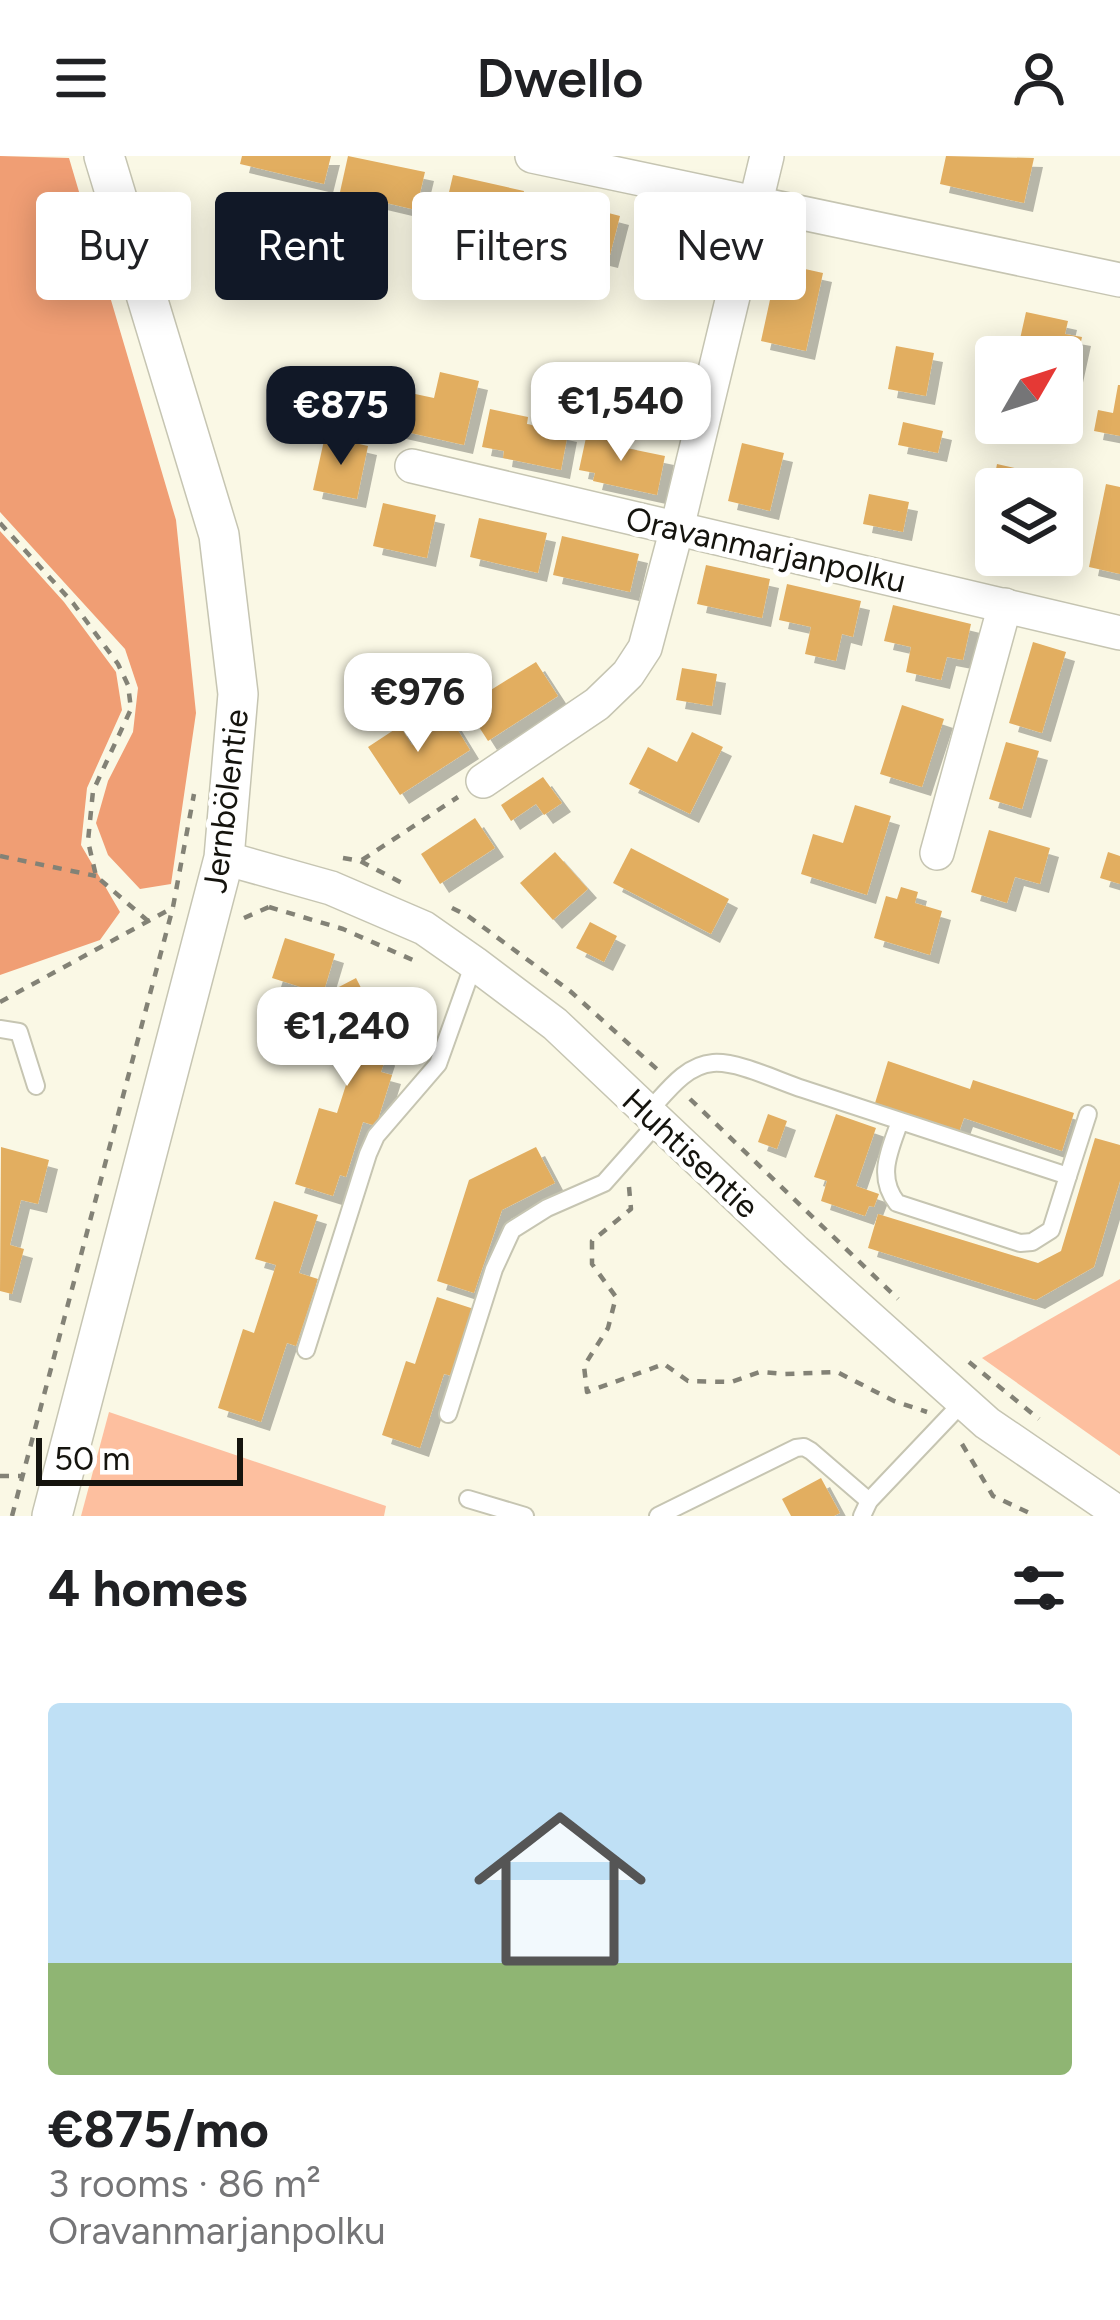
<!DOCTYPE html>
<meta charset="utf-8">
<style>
:root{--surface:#fff;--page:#f2f2f2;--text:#202124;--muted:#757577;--line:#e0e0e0;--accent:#111827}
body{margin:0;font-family:Figtree,sans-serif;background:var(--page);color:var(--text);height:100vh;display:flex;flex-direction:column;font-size:45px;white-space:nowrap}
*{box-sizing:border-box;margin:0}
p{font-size:39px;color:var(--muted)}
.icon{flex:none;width:66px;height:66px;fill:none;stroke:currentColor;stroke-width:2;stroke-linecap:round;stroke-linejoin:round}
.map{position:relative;height:1360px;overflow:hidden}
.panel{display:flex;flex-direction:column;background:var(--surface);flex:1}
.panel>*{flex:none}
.guide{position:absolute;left:36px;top:36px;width:1050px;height:108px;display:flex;gap:24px}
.needle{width:78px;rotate:51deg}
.fabs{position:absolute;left:975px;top:180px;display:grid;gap:24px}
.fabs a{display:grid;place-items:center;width:108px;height:108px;border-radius:12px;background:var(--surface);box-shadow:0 6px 30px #0003;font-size:60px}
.scale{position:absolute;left:36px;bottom:30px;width:207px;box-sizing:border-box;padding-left:12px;border:6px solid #15140e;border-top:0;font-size:33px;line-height:42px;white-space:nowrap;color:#15140e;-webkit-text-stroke:9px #fff;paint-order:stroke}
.price{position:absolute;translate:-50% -102px;padding:0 27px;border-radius:24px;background:#fff;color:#222;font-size:39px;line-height:78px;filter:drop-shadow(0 3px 6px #0008)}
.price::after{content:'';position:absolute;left:50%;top:72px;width:36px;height:27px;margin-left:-18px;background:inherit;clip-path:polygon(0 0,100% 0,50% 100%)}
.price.on{background:var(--accent);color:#fff}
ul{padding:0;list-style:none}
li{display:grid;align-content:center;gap:24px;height:636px;padding:0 48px}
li+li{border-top:3px solid var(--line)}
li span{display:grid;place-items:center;height:372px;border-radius:12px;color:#555}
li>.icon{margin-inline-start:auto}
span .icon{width:216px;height:216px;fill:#fffc;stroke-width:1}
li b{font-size:51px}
h2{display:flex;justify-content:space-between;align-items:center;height:144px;padding:0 48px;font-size:51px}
.pill{padding:0 42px;border-radius:12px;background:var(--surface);box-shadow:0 6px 30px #0003;font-size:42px;line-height:108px}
.pill.on{background:var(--accent);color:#fff}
header{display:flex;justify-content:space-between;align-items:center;height:156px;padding:0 48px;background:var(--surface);font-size:54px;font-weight:600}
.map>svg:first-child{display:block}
.green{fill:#fdbf9f}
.forest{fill:#f09e74}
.building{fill:#e2ae61;filter:url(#shadow)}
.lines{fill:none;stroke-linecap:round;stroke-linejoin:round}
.service-casing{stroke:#c6c5b2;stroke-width:20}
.minor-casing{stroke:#c6c5b2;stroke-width:36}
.tertiary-casing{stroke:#c6c5b2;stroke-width:42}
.path{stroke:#838276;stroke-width:4.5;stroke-dasharray:9 9;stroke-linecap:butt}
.service{stroke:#fff;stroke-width:16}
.minor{stroke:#fff;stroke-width:33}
.tertiary{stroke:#fff;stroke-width:39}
.labels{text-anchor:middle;stroke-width:10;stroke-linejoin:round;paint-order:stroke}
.street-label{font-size:33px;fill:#15140e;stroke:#fff}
</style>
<header><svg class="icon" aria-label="menu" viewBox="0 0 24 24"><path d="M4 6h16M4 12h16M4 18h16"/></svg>Dwello<svg class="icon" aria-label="person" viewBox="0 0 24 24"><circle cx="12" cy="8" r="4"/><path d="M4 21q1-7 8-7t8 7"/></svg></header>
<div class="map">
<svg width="1120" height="1360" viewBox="0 0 1120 1360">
<defs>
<filter id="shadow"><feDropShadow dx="9" dy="9" stdDeviation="0" flood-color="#0004"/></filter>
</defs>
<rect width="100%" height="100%" fill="#faf8e5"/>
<!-- green -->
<g class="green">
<polygon points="1120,1123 1120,1300 982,1202"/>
<polygon points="109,1256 386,1350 384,1360 81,1360"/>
</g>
<!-- forest -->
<g class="forest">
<polygon points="0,0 69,2 176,364 196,557 171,728 140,733 108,699 96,667 108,625 133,576 138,532 125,493 0,356"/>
<polygon points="0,375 64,446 116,516 122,554 87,632 81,689 120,756 100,784 0,819"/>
</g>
<!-- building -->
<g class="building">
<polygon points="242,0 331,0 324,28 240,8"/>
<polygon points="348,0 425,16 416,54 340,36"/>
<polygon points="946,0 1034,2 1024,47 940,28"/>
<polygon points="453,19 524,35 515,77 443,62"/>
<polygon points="547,41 620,60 609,103 536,85"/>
<polygon points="649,66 701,77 689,127 638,115"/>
<polygon points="778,107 823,117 806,195 761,185"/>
<polygon points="1026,156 1068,165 1065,178 1082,181 1070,236 1062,234 1062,201 1027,201 1030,185 1020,183"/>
<polygon points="896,190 934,197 926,240 888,233"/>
<polygon points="440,216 479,225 464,289 393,273 401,235 434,242"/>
<polygon points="1118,229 1120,229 1120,280 1094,275 1098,254 1113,257"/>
<polygon points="490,253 528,261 527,268 568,277 561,314 503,302 504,295 482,291"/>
<polygon points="903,266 943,275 938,297 898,289"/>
<polygon points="587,277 628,285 626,292 665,300 657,339 593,325 595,317 579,314"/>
<polygon points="325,280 368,290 357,343 313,334"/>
<polygon points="742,287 784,297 770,355 728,345"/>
<polygon points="997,308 1042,318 1040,333 996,333 996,340 991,339"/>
<polygon points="1106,328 1120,331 1120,418 1089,411"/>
<polygon points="869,338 909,346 903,376 863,368"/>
<polygon points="383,347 436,359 427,402 373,390"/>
<polygon points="985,360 996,362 996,395 979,391"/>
<polygon points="479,362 547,377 538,417 470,401"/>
<polygon points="562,380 639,398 630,436 553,419"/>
<polygon points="706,409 770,423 762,462 697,448"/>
<polygon points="787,428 861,445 853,481 842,478 836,505 805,498 811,471 779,464"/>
<polygon points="893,449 971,468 963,504 947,501 941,524 906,516 911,491 884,485"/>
<polygon points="1033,486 1066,496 1042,577 1009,567"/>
<polygon points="536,506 558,540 488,585 458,538 479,525 486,537"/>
<polygon points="682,512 717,518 712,550 676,544"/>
<polygon points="902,549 944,563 922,631 880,618"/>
<polygon points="451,563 470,594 400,639 368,591 400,570 412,589"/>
<polygon points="692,576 723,591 690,658 629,628 648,591 677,606"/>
<polygon points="1006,586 1039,595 1022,653 989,643"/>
<polygon points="543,621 562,647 544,659 536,648 511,665 501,649"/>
<polygon points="855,649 891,660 867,739 801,718 813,678 843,687"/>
<polygon points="475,662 495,692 440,728 421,698"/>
<polygon points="989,674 1050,692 1040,728 1015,721 1007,747 971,736"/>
<polygon points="631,692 729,743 711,778 613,727"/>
<polygon points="555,696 588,733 553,764 520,727"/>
<polygon points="1108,696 1120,700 1120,728 1100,722"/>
<polygon points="901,731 918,736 915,747 942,755 930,799 874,782 886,740 897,743"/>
<polygon points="590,766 617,780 604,806 576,792"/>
<polygon points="285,782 335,798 323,838 272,822"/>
<polygon points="356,822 388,885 380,889 386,901 381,916 392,919 376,970 363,966 346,1021 340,1019 333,1040 295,1028 319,952 337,957 353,907 352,904 348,906 316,843"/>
<polygon points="888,905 970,933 973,924 1074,957 1062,995 964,962 959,976 875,947"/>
<polygon points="768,958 787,965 777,993 758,986"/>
<polygon points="836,958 876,972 856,1030 879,1038 874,1051 869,1050 865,1060 821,1045 827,1025 814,1021"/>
<polygon points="1095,982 1120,989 1120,1025 1094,1111 1036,1144 868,1092 878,1058 1038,1107 1061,1095"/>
<polygon points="1,991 49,1004 38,1048 21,1044 10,1089 24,1093 12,1138 0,1135"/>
<polygon points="536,991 555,1027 502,1054 474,1137 437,1125 469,1024"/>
<polygon points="274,1045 318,1059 299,1117 318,1123 296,1190 287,1187 261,1266 218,1252 243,1173 254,1177 276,1109 255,1103"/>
<polygon points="437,1141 474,1153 452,1220 444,1218 420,1292 382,1279 406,1205 415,1208"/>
<polygon points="821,1322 840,1357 834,1360 791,1360 782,1343"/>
</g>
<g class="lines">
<defs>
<g id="service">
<polyline points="0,873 19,876 36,930"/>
<path d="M648,956C666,937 685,909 713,907C738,905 778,925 803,933C891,962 980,991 1068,1020L1051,1074L1032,1086L1020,1087L897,1047C876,1020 890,994 900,965"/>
<polyline points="1068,1020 1088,958"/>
<polyline points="306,1194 368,998 376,980 438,908 474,807"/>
<polyline points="448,1258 494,1113 512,1074 547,1052 604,1027 658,966"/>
<polyline points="468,1343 525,1360"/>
<polyline points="658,1360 796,1292 804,1291 811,1295 869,1345"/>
<polyline points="862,1360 869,1345 963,1246"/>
</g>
<g id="minor">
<polyline points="532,0 1120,124"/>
<polyline points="412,310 1120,477"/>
<polyline points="483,625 597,548 628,518 645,492 677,372 767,0"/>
<polyline points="937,697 1005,449"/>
<polyline points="224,702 331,732 424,772 474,807 555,868 795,1095 987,1267 1120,1358"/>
</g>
<polyline id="tertiary" points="52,1360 224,702 238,538 219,379 104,0"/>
</defs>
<!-- service casing -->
<use href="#service" class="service-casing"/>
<!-- minor casing -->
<use href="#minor" class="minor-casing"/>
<!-- tertiary casing -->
<use href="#tertiary" class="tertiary-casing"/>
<!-- path -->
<g class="path">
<polyline points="0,367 73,447 118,508 128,529 131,553 93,635 88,685 96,720 148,765"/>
<polyline points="0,700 96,720"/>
<polyline points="343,702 360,705 404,728"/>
<polyline points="362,704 458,641"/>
<polyline points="269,751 343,773 415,805"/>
<polyline points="452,752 468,760 570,835 659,915"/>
<polyline points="244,762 269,751 269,748"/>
<polyline points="0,846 174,751"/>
<polyline points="690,943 898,1143"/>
<polyline points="629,1031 631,1053 592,1085 592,1108 616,1141 608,1172 584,1210 587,1236 664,1208 688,1225 731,1226 760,1216 785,1218 837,1216 894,1245 927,1256"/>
<polyline points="969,1206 1039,1263"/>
<polyline points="962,1288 993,1340 1036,1360"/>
<polyline points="0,1320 22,1320"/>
<polyline points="12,1360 173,751 194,638"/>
</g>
<!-- service -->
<use href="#service" class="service"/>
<!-- minor -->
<use href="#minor" class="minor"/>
<!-- tertiary -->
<use href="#tertiary" class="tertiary"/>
</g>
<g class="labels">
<!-- street labels -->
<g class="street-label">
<text transform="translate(766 393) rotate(13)" y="12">Oravanmarjanpolku</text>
<text transform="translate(225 645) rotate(-83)" y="12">Jernbölentie</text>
<text transform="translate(691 997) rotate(43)" y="12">Huhtisentie</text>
</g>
</g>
</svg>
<div class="fabs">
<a><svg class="needle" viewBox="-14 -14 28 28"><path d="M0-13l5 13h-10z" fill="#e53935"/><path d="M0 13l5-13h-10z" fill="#757577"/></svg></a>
<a><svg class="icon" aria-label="layers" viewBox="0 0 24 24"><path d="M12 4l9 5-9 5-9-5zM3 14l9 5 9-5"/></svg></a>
</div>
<div class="scale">50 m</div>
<b class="price" style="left:621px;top:308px">€1,540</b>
<b class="price on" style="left:341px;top:312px">€875</b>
<b class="price" style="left:418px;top:599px">€976</b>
<b class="price" style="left:347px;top:933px">€1,240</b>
<div class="guide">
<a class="pill">Buy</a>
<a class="pill on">Rent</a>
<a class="pill">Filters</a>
<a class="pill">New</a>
</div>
</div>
<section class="panel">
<h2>4 homes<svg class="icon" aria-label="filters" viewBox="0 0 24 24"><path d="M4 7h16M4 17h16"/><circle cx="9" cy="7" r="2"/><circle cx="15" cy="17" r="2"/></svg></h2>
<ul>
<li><span style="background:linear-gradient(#bfe0f5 70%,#8fb573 0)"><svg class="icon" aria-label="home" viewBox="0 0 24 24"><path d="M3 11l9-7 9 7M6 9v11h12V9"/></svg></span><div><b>€875/mo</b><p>3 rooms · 86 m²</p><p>Oravanmarjanpolku</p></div></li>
</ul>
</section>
